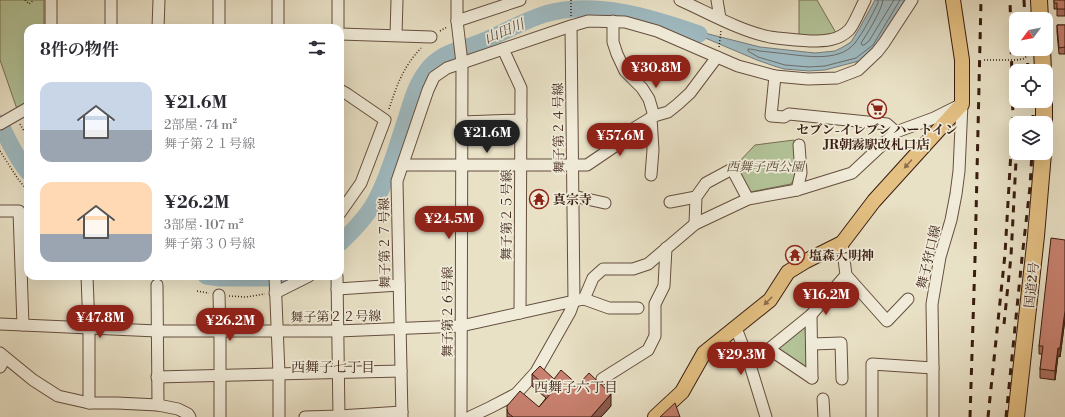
<!DOCTYPE html>
<html lang="ja">
<meta charset="utf-8">
<style>
:root{--surface:#fff;--page:#f7f7f7;--text:#2b2b33;--muted:#7c7c81;--accent:#8f2418}
body{margin:0;font-family:"Libre Bodoni","Noto Serif JP",serif;background:var(--page);color:var(--text);height:100vh;display:flex;flex-direction:column;font-size:15px;white-space:nowrap}
*{box-sizing:border-box;margin:0}
p{font-size:13px;color:var(--muted)}
.icon{flex:none;width:22px;height:22px;fill:none;stroke:currentColor;stroke-width:2;stroke-linecap:round;stroke-linejoin:round}
.map{position:relative;flex:1;overflow:hidden}
.sheet{position:absolute;left:24px;top:24px;width:320px;height:256px;display:flex;flex-direction:column;background:var(--surface);border-radius:12px;box-shadow:0 4px 16px #0002}
.sheet>*{flex:none}
.needle{width:26px;rotate:238deg}
.tools{position:absolute;left:1009px;top:12px;display:grid;gap:8px}
.tools a{display:grid;place-items:center;width:44px;height:44px;border-radius:8px;background:var(--surface);box-shadow:0 4px 16px #0002;font-size:20px}
.price{position:absolute;translate:-50% -34px;padding:0 9px;border-radius:14px;background:var(--accent);color:#fff;font-size:13px;line-height:26px;filter:drop-shadow(0 1px 2px #0008)}
.price::after{content:'';position:absolute;left:50%;top:24px;width:12px;height:9px;margin-left:-6px;background:inherit;clip-path:polygon(0 0,100% 0,50% 100%)}
.price.active{background:#222;color:#fff}
ul{padding:0;list-style:none}
li{display:flex;align-items:center;gap:12px;height:100px;padding:0 16px}
li span{display:grid;place-items:center;flex:none;width:112px;height:80px;border-radius:12px;color:#555}
li>.icon{margin-inline-start:auto}
span .icon{width:48px;height:48px;fill:#fffc;stroke-width:1}
li b{font-size:17px}
h2{display:flex;justify-content:space-between;align-items:center;height:48px;padding:0 16px;font-size:17px}
.map>svg:first-child{display:block}
.green{fill:#b3c398;stroke:#767054}
.water{fill:#9ebac1;stroke:#767b7b}
.lines{fill:none;stroke-linecap:round;stroke-linejoin:round}
.shore{stroke:#6c6c69;stroke-width:1}
.river{stroke:#9ebac1;stroke-width:17}
.minor-casing{stroke:#654e3e;stroke-width:13}
.major-casing{stroke:#391d11;stroke-width:16}
.highway-casing{stroke:#391d11;stroke-width:18}
.path{stroke:#391d11;stroke-width:1.5;stroke-dasharray:1 2;stroke-linecap:butt}
.minor{stroke:#f1ecda;stroke-width:11}
.major{stroke:#e4c083;stroke-width:14}
.highway{stroke:#e4c083;stroke-width:16}
.rail{stroke:#391d11;stroke-width:3;stroke-dasharray:7 7;stroke-linecap:butt}
.wall{fill:#ac6f60;stroke:#391d11}
.shaded-wall{fill:#8c5a4e;stroke:#391d11}
.building{fill:#c88170;stroke:#391d11}
.oneway{fill:#8e6e4a}
.labels{text-anchor:middle;stroke-width:3.5;stroke-linejoin:round;paint-order:stroke}
.street-label{font-size:13px;fill:#391d11;stroke:#f1ecda}
.poi-label{font-size:13px;font-weight:bold;fill:#391d11;stroke:#f1ecda;text-anchor:start}
.park-label{font-size:13px;font-style:italic;fill:#5e4f3a;stroke:#f1ecda}
.water-label{font-size:14px;font-style:italic;fill:#574c46;stroke:#f1ecda}
.neighbourhood-label{font-size:14px;fill:#391d11;stroke:#f1ecda}
</style>
<div class="map">
<svg width="1065" height="417" viewBox="0 0 1065 417">
<rect width="100%" height="100%" fill="#e9e1c6"/>
<filter id="stains"><feTurbulence type="fractalNoise" baseFrequency=".005" numOctaves="4"/><feColorMatrix values="0 0 0 0 .2 0 0 0 0 .09 0 0 0 0 .02 0 0 0 .5 -.17"/></filter>
<radialGradient id="worn" r=".72"><stop offset=".6" stop-color="#630" stop-opacity="0"/><stop offset="1" stop-color="#630" stop-opacity=".3"/></radialGradient>
<!-- green -->
<g class="green">
<polygon points="0,0 44,0 44,28 28,28 28,103 17,109 0,60"/>
<polygon points="799,0 817,0 836,33 827,38 799,36"/>
<polygon points="794,140 798,173 791,184 750,192 736,165 755,145"/>
<polygon points="805,325 807,372 775,349"/>
</g>
<!-- water -->
<polygon class="water" points="875,0 905,0 876,47 859,61 825,70 809,71 784,69 774,66 757,60 677,26 760,47 815,53 835,51 843,47 851,42 859,29"/>
<g class="lines">
<!-- shore -->
<g class="shore">
<path d="M878,0V3C871,17 864,31 855,43C838,64 801,55 778,53C772,52 766,52 760,51C755,50 752,49 748,49V51L758,57L785,65L809,67L825,66L856,58L873,45L900,0"/>
<path d="M883,0C882,10 867,34 861,43L862,45H864L869,41L894,0"/>
</g>
<!-- river -->
<g class="river">
<path d="M0,123C8,140 16,157 28,172"/>
<path d="M340,243C353,231 370,213 378,196C389,174 396,150 403,128C408,115 411,100 417,87C422,77 429,65 439,59C451,50 467,48 481,42C503,33 523,21 545,14C596,0 650,17 699,34"/>
<polyline points="206,276 220,278 273,278 283,276"/>
</g>
<defs>
<g id="minor">
<polyline points="338,0 338,28"/>
<polyline points="457,0 457,21 462,63 461,417"/>
<path d="M680,0C709,13 740,31 770,37C783,39 797,40 810,41C824,41 838,41 849,30C854,25 861,7 865,0"/>
<polyline points="717,0 720,18"/>
<polyline points="457,21 520,0"/>
<polyline points="613,21 613,42 617,54 625,71 642,88 649,99 654,116"/>
<polyline points="51,28 51,0"/>
<polyline points="111,28 111,0"/>
<polyline points="158,28 159,0"/>
<polyline points="219,28 219,0"/>
<polyline points="278,28 278,0"/>
<polyline points="340,34 431,37"/>
<polyline points="396,35 397,0"/>
<polyline points="503,49 521,88 520,313"/>
<polyline points="775,76 771,116 784,117 789,114 887,124 896,132"/>
<polyline points="340,90 347,94 385,120 361,183 340,213"/>
<polyline points="462,122 521,120"/>
<polyline points="0,124 28,108"/>
<polyline points="403,165 587,165 621,142 633,129 654,116 668,112 678,104 690,93 717,57"/>
<polyline points="651,175 653,150 651,118"/>
<polyline points="797,190 801,173 799,145"/>
<polyline points="573,196 605,203"/>
<polyline points="670,202 696,197"/>
<polyline points="0,211 19,211 23,325"/>
<polyline points="695,224 696,197 706,183 732,169 748,199"/>
<polyline points="846,275 887,321 908,299"/>
<polyline points="87,276 89,328 89,403"/>
<polyline points="275,276 279,374 279,417"/>
<polyline points="337,276 339,417"/>
<polyline points="157,285 158,405"/>
<polyline points="337,289 399,285"/>
<polyline points="275,293 309,276"/>
<polyline points="219,295 220,331 220,417"/>
<polyline points="584,299 609,308 638,308"/>
<polyline points="811,315 812,378"/>
<polyline points="0,324 157,331 338,331 461,326 574,301 584,299 593,278 603,269 633,269 648,264 695,224 748,199 797,190 852,173 896,132 934,118 962,104 959,171 956,194 951,220 940,257 932,304 933,368 933,417"/>
<polyline points="736,328 750,365 766,417"/>
<polyline points="812,344 841,343 842,379"/>
<polyline points="0,353 33,380 58,396 89,403 117,403 158,405 178,409 188,414 190,417"/>
<polyline points="750,365 769,349"/>
<polyline points="0,367 5,358"/>
<polyline points="157,377 401,371"/>
<polyline points="812,378 769,349 811,315 846,275 842,243"/>
<polyline points="602,379 648,350 655,336 655,304 664,286 666,248"/>
<polyline points="823,399 824,417"/>
<polyline points="305,417 339,416 402,412"/>
<polyline points="402,417 397,181 428,90 434,77 447,68 571,26 588,21 625,22 657,31 738,66 775,76 808,79 837,78 858,70 877,52 884,43 912,0"/>
<polyline points="470,417 491,407 516,394 536,372 570,312 574,301 571,26"/>
<polyline points="872,417 872,364 933,368"/>
</g>
<polyline id="major" points="655,417 682,392 704,353 770,300 788,272 806,261 842,243 874,201 962,104 962,60 953,0"/>
<g id="highway">
<polyline points="1039,0 1040,19"/>
<polyline points="1042,49 1043,71"/>
<polyline points="1044,123 1044,101"/>
<polyline points="1016,417 1036,236 1043,153"/>
</g>
</defs>
<!-- minor casing -->
<use href="#minor" class="minor-casing"/>
<!-- major casing -->
<use href="#major" class="major-casing"/>
<!-- highway casing -->
<use href="#highway" class="highway-casing"/>
<!-- path -->
<g class="path">
<polyline points="25,0 29,4 34,0"/>
<polyline points="571,16 571,0"/>
<polyline points="440,31 447,27"/>
<polyline points="719,47 721,31"/>
<polyline points="984,60 1017,60 1023,59 1030,54"/>
<path d="M389,109C397,85 403,67 421,48"/>
<polyline points="20,124 28,138"/>
<polyline points="0,151 18,179 28,191"/>
<polyline points="197,291 209,293"/>
<polyline points="229,296 246,297 265,294"/>
</g>
<!-- minor -->
<use href="#minor" class="minor"/>
<!-- major -->
<use href="#major" class="major"/>
<!-- highway -->
<use href="#highway" class="highway"/>
<!-- rail -->
<g class="rail">
<polyline points="1024,0 1025,19"/>
<polyline points="1027,49 1028,71"/>
<polyline points="1033,101 1033,123"/>
<polyline points="1004,324 1011,256 1016,161"/>
<polyline points="970,417 975,259 981,0"/>
<polyline points="988,417 1005,254 1013,117 1010,0"/>
<polyline points="1006,417 1022,258 1030,187 1032,153"/>
</g>
</g>
<!-- wall -->
<g class="wall">
<polygon points="1054,0 1065,0 1065,16 1057,16 1057,9 1054,9"/>
<polygon points="1057,25 1065,25 1065,54 1059,54 1057,32"/>
<polygon points="1065,240 1065,319 1060,357 1058,356 1055,380 1040,378 1040,369 1042,354 1039,354 1039,346"/>
<polygon points="532,374 554,379 578,385 611,406 601,417 507,417 507,409 539,407 546,398 532,386"/>
</g>
<!-- shaded-wall -->
<g class="shaded-wall">
<polygon points="1065,311 1065,319 1060,357 1060,348"/>
<polygon points="1058,348 1058,356 1055,380 1055,371"/>
<polygon points="611,394 611,406 601,417 591,417"/>
</g>
<!-- building -->
<g class="building">
<polygon points="1054,0 1065,0 1065,9 1057,9 1057,3 1054,3"/>
<polygon points="1057,25 1065,25 1065,47 1059,48"/>
<polygon points="1051,238 1065,240 1065,311 1060,348 1058,348 1055,371 1040,369 1043,346 1039,346"/>
<polygon points="540,366 554,379 561,370 578,385 589,373 611,394 591,417 513,417 508,413 507,409 507,406 520,391 539,407 552,392 532,374"/>
<polygon points="675,403 680,417 660,417"/>
</g>
<!-- one-way arrows -->
<defs><path id="oneway-solid" d="M-6-.8H1V-3.2L6.5 0L1 3.2V.8H-6Z"/></defs>
<g class="oneway">
<use href="#oneway-solid" transform="translate(908 164) rotate(132)"/>
<use href="#oneway-solid" transform="translate(768 301) rotate(135)"/>
</g>
<!-- icons -->
<defs>
<symbol id="supermarket-ring" viewBox="-11 -11 22 22"><circle r="9.5" fill="#f1ecda" stroke="#8f2418" stroke-width="1.5"/><path d="M-6-5.5h2.5l.6 2H6L4.5 2H-2.5L-4.4-4H-6ZM-1.5 3.2a1.3 1.3 0 1 0 .1 0ZM3 3.2a1.3 1.3 0 1 0 .1 0Z" fill="#8f2418"/></symbol>
<symbol id="temple-ring" viewBox="-11 -11 22 22"><circle r="9.5" fill="#f1ecda" stroke="#8f2418" stroke-width="1.5"/><path d="M0-6L5-2H3V0L6.5 2.5H4V6H1.5V3h-3V6H-4V2.5H-6.5L-3 0V-2H-5Z" fill="#8f2418"/></symbol>
</defs>
<g fill-rule="evenodd">
<use href="#supermarket-ring" x="866" y="98" width="22" height="22"/>
<use href="#temple-ring" x="528" y="188" width="22" height="22"/>
<use href="#temple-ring" x="784" y="244" width="22" height="22"/>
</g>
<g class="labels">
<!-- street labels -->
<g class="street-label">
<text transform="translate(558 128) rotate(-91)" y="5">舞子第２４号線</text>
<text transform="translate(506 215) rotate(-90)" y="5">舞子第２５号線</text>
<text transform="translate(384 243) rotate(-91)" y="5">舞子第２７号線</text>
<text transform="translate(928 257) rotate(-77)" y="5">舞子狩口線</text>
<text transform="translate(1031 285) rotate(-84)" y="5">国道2号</text>
<text transform="translate(447 312) rotate(-90)" y="5">舞子第２６号線</text>
<text transform="translate(336 316) rotate(-1)" y="5">舞子第２２号線</text>
</g>
<!-- poi labels -->
<g class="poi-label">
<text x="877" y="134" text-anchor="middle">セブン-イレブン ハートイン<tspan x="877" dy="15">JR朝霧駅改札口店</tspan></text>
<text x="553" y="204">真宗寺</text>
<text x="809" y="260">塩森大明神</text>
</g>
<!-- park labels -->
<g class="park-label">
<text x="765" y="171">西舞子西公園</text>
</g>
<!-- water labels -->
<g class="water-label">
<text transform="translate(504 31) rotate(-22)" y="5">山田川</text>
</g>
<!-- neighbourhood labels -->
<g class="neighbourhood-label">
<text x="333" y="372">西舞子七丁目</text>
<text x="576" y="392">西舞子六丁目</text>
</g>
</g>
<rect width="100%" height="100%" filter="url(#stains)"/>
<rect width="100%" height="100%" fill="url(#worn)"/>
</svg>
<div class="tools">
<a><svg class="needle" viewBox="-14 -14 28 28"><path d="M0-13l5 13h-10z" fill="#e53935"/><path d="M0 13l5-13h-10z" fill="#7c7c81"/></svg></a>
<a><svg class="icon" aria-label="locate" viewBox="0 0 24 24"><circle cx="12" cy="12" r="6"/><path d="M12 2v4M12 18v4M2 12h4M18 12h4"/></svg></a>
<a><svg class="icon" aria-label="layers" viewBox="0 0 24 24"><path d="M12 4l9 5-9 5-9-5zM3 14l9 5 9-5"/></svg></a>
</div>
<b class="price" style="left:656px;top:89px">¥30.8M</b>
<b class="price active" style="left:487px;top:154px">¥21.6M</b>
<b class="price" style="left:620px;top:157px">¥57.6M</b>
<b class="price" style="left:449px;top:240px">¥24.5M</b>
<b class="price" style="left:826px;top:316px">¥16.2M</b>
<b class="price" style="left:100px;top:339px">¥47.8M</b>
<b class="price" style="left:230px;top:342px">¥26.2M</b>
<b class="price" style="left:741px;top:376px">¥29.3M</b>
<section class="sheet">
<h2>8件の物件<svg class="icon" aria-label="filters" viewBox="0 0 24 24"><path d="M4 7h16M4 17h16"/><circle cx="9" cy="7" r="2"/><circle cx="15" cy="17" r="2"/></svg></h2>
<ul>
<li><span style="background:linear-gradient(#c9d6e8 60%,#9aa5b1 0)"><svg class="icon" aria-label="home" viewBox="0 0 24 24"><path d="M3 11l9-7 9 7M6 9v11h12V9"/></svg></span><div><b>¥21.6M</b><p>2部屋 · 74 m²</p><p>舞子第２１号線</p></div></li>
<li><span style="background:linear-gradient(#ffd9b3 65%,#9aa5b1 0)"><svg class="icon" aria-label="home" viewBox="0 0 24 24"><path d="M3 11l9-7 9 7M6 9v11h12V9"/></svg></span><div><b>¥26.2M</b><p>3部屋 · 107 m²</p><p>舞子第３０号線</p></div></li>
</ul>
</section>
</div>
